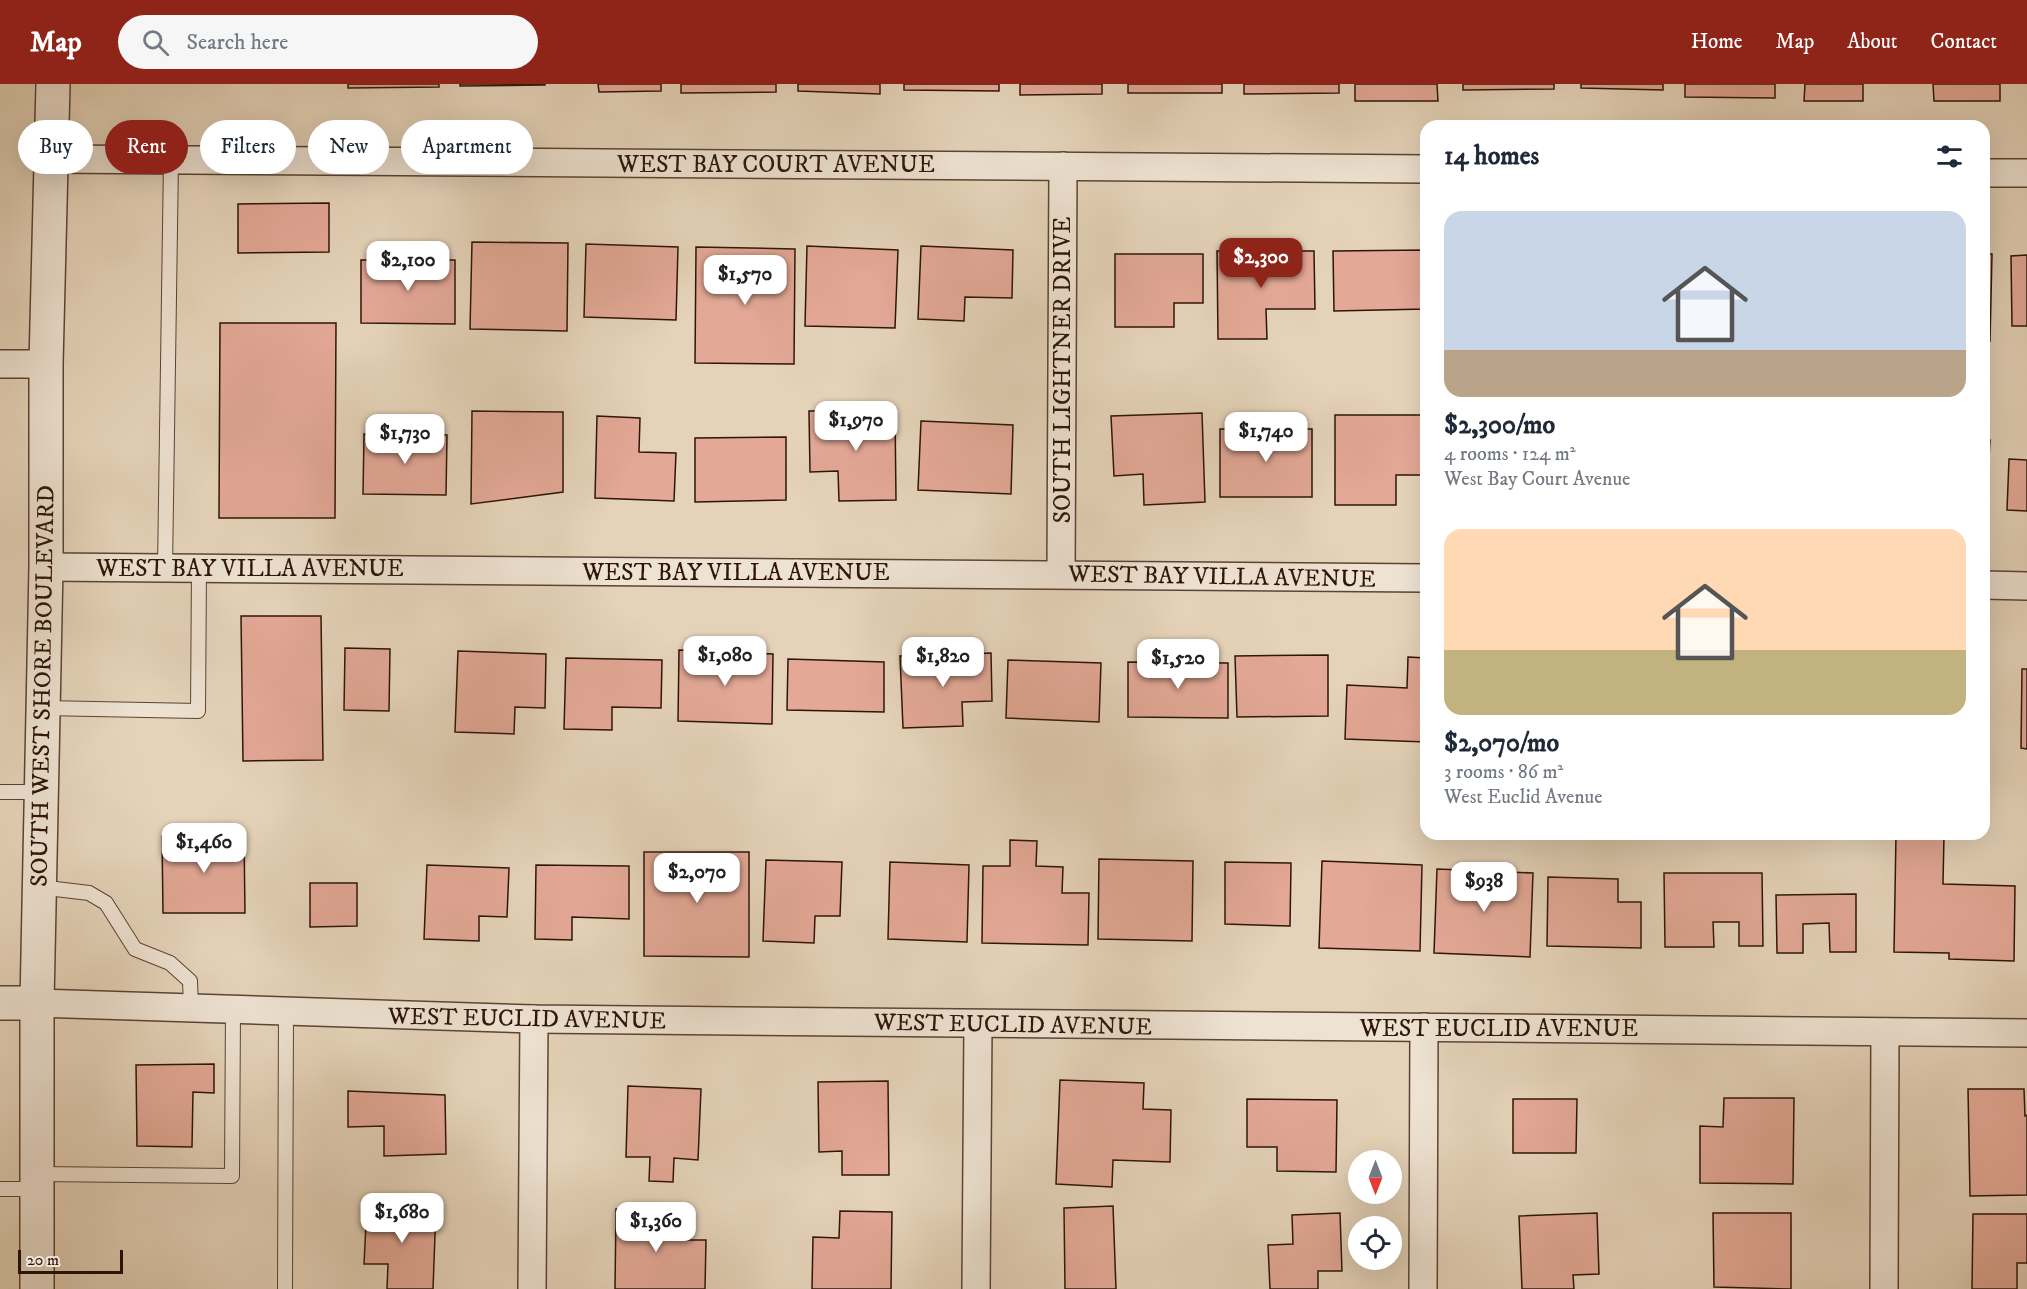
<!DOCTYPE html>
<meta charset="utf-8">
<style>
:root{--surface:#fff;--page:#f6f6f7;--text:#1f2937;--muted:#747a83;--accent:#8f2418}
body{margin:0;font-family:"IM FELL DW Pica",serif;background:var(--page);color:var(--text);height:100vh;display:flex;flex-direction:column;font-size:22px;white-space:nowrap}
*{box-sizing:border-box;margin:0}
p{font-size:20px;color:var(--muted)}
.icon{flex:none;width:33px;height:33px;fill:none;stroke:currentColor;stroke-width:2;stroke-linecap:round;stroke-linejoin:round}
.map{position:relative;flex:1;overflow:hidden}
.sheet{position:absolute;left:1420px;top:36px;width:570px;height:720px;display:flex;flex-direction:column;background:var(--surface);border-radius:18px;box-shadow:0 6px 24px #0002}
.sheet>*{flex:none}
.top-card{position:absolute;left:18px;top:36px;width:570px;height:54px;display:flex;gap:12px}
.needle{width:39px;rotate:180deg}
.buttons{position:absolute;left:1348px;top:1066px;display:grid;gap:12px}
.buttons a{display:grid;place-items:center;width:54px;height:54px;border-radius:50%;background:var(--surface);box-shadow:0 6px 24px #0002;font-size:30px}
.scale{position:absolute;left:18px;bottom:15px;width:105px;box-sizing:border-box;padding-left:6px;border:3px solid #2e1508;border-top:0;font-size:16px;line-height:21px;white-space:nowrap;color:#2e1508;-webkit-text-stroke:4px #eee2d2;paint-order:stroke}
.price{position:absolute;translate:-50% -51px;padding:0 14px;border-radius:12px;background:#fff;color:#222;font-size:20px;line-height:39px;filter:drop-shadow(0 2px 3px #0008)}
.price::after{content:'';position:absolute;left:50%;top:36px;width:18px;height:14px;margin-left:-9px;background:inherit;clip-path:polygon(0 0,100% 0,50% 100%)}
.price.active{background:var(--accent);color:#fff}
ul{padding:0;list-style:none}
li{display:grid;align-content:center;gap:12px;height:318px;padding:0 24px}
li span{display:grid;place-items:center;height:186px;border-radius:18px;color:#555}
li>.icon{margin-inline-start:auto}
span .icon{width:108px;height:108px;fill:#fffc;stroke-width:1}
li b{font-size:26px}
h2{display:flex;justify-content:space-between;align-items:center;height:72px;padding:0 24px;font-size:26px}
.chip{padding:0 21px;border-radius:27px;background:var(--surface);box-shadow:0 6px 24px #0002;font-size:21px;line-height:54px}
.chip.active{background:var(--accent);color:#fff}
header{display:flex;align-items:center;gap:36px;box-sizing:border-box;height:84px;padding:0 30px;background:var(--accent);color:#fff}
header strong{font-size:28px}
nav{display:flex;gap:33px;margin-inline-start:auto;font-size:21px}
.search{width:420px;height:54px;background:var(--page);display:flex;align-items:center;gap:15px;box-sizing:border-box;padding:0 21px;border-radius:33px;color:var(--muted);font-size:22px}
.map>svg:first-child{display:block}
.building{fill:#e3a896;stroke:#2e1508;stroke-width:1.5}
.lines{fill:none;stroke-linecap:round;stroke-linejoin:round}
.service-casing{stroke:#5c4434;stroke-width:16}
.minor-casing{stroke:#5c4434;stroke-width:30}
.tertiary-casing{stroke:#5c4434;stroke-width:36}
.service{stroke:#eee2d2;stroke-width:14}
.minor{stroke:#eee2d2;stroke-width:27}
.tertiary{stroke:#eee2d2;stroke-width:33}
.labels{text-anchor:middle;stroke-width:4.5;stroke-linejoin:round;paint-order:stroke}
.street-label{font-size:24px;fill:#2e1508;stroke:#eee2d2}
</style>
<header>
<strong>Map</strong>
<div class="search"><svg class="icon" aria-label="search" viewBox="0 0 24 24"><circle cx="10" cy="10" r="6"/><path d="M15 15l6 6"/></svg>Search here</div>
<nav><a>Home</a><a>Map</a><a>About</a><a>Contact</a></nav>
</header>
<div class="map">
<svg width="2027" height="1205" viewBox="0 0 2027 1205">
<rect width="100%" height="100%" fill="#e5d3b9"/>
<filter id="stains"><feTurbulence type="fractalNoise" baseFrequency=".00333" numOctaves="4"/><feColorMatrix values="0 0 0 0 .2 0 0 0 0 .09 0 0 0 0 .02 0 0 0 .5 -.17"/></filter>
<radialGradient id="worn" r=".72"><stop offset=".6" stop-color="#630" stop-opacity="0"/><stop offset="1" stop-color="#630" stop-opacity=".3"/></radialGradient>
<!-- building -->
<g class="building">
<polygon points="348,0 439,0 439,3 348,4"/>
<polygon points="460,0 545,0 545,1 460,2"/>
<polygon points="598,0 661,0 661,7 599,8"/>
<polygon points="681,0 776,0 776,8 681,9"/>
<polygon points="798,0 880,0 880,10 798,7"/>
<polygon points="904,0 999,0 999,7 904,6"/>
<polygon points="1020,0 1102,0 1102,10 1020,11"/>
<rect x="1128" y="0" width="94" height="9"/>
<polygon points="1244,0 1339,0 1339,9 1244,10"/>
<polygon points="1355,0 1437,0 1438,17 1355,17"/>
<polygon points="1463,0 1554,0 1554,5 1463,6"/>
<polygon points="1581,0 1663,0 1663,6 1581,4"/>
<polygon points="1685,0 1775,0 1775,14 1685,13"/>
<polygon points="1805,0 1863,0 1863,17 1804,17"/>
<polygon points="1933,0 2000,0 2000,17 1934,17"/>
<polygon points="329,119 329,168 238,169 238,120"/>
<polygon points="472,158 568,159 567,247 470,245"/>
<polygon points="586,160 678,163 676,236 584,233"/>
<polygon points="807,162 898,166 895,244 805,242"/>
<polygon points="921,162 1013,166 1012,214 965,213 964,237 918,235"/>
<polygon points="696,163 795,165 794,280 695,279"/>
<polygon points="1426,166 1426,225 1334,227 1333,167"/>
<polygon points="1217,167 1314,167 1315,225 1266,225 1267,255 1218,255"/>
<polygon points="1115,170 1203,170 1203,219 1174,219 1174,243 1115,243"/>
<polygon points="1984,170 1992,170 1990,257 1984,256"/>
<polygon points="2027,171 2027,242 2012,242 2011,172"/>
<polygon points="361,176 455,176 455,240 361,239"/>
<polygon points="220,239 336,239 335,434 219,434"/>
<polygon points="895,326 896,416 839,417 838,387 810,388 809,327"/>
<polygon points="472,327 563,328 563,408 471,420"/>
<polygon points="1202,329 1205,418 1144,421 1143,390 1114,392 1111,332"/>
<polygon points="1335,331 1426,331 1426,391 1396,391 1396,421 1335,421"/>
<polygon points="597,332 640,334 639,368 676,369 674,417 595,414"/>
<polygon points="921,337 1013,341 1011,410 918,406"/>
<rect x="1220" y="345" width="92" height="68"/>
<polygon points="364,350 447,351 446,411 363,410"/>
<polygon points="786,353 786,416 695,418 695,354"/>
<polygon points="1984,355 1990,356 1986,427 1984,427"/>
<polygon points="2009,375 2027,376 2027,427 2007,426"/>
<polygon points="241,532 321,532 323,676 243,677"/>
<polygon points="345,564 390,565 389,627 344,626"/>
<polygon points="679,566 773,570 772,640 678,637"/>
<polygon points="458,567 546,570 545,624 515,623 514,650 455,648"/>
<polygon points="991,569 992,617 962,618 963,642 903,644 900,572"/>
<polygon points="1328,571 1328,632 1237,633 1235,572"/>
<polygon points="1408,573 1426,574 1426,658 1345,655 1347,601 1407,604"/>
<polygon points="566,574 662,576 661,624 612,623 612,646 564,645"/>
<polygon points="788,575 884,578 884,628 787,626"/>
<polygon points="1008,576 1101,579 1099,638 1006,634"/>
<polygon points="1128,578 1228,579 1228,634 1128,633"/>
<polygon points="2022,585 2027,585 2027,665 2021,664"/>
<polygon points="1896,750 1944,751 1943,800 2015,802 2014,877 1949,875 1949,869 1894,868"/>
<polygon points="244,751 245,829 163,829 162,752"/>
<polygon points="1010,756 1037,757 1036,782 1063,783 1062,809 1089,809 1088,861 982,859 983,782 1010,782"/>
<polygon points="644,768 749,768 749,873 644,872"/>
<polygon points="1099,775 1193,777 1192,857 1098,855"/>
<polygon points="766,776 842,778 840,832 815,832 814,859 763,857"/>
<polygon points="1322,777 1422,781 1420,867 1319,864"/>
<polygon points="890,778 969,781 967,858 888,855"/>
<polygon points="1225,778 1291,779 1290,842 1225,840"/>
<polygon points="427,781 509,784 507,833 479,832 479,857 424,855"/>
<polygon points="536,781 629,782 629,835 572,833 572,856 535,855"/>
<polygon points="1437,785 1533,789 1530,873 1434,869"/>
<polygon points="1664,789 1762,789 1763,862 1739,862 1739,838 1713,838 1714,863 1665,863"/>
<polygon points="1548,793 1618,795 1618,818 1641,818 1641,864 1547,862"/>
<polygon points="310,799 357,799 357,842 310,843"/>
<polygon points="1856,810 1856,868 1830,868 1829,839 1803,840 1803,869 1777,869 1776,811"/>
<polygon points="214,980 214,1009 193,1008 192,1063 137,1062 136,981"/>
<polygon points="1060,996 1144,999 1143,1025 1171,1026 1170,1078 1113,1076 1112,1103 1056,1100"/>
<polygon points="888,997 889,1091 842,1091 842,1067 819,1068 818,998"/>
<polygon points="628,1002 701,1005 698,1076 674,1074 673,1098 649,1097 650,1073 626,1073"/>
<polygon points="1968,1005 2024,1005 2025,1032 2027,1031 2027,1111 1970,1112"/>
<polygon points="348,1007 445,1011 446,1070 384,1072 384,1042 348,1043"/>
<polygon points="1724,1014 1794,1014 1793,1100 1700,1099 1700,1042 1723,1043"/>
<polygon points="1247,1015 1337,1016 1336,1088 1277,1087 1277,1063 1247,1063"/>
<polygon points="1513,1015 1577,1015 1576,1069 1513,1069"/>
<polygon points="367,1121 436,1124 433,1205 387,1205 388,1180 364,1180"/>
<polygon points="1113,1122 1116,1205 1065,1205 1064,1124"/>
<polygon points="616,1125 676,1126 676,1156 706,1156 705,1205 615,1205"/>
<polygon points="840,1127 892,1128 891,1205 812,1205 813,1153 839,1154"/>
<polygon points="1340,1129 1342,1187 1318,1187 1318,1205 1270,1205 1268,1161 1293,1160 1292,1131"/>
<polygon points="1597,1129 1599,1190 1573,1191 1574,1205 1522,1205 1519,1132"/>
<polygon points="1713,1129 1791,1129 1791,1205 1714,1203"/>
<polygon points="1973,1130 2027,1130 2027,1179 2017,1179 2017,1205 1972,1205"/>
</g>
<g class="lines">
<defs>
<g id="service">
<polyline points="165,484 171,76"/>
<polyline points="43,624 198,627 199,484"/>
<polyline points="0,708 41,708"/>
<polyline points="39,803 89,809 106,819 135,865 170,879 190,897 191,924"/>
<polyline points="37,1090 232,1092 233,925"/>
<polyline points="0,1105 37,1105"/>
<polyline points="285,1205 286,927"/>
</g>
<g id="minor">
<polyline points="53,75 1426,85"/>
<polyline points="1984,89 2027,89"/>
<polyline points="0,280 46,280"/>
<polyline points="46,483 1426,494"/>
<polyline points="1061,490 1063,82"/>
<polyline points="1984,501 2027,502"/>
<polyline points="37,919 534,935 2027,949"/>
<polyline points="532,1205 534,935"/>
<polyline points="976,1205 978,940"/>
<polyline points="1423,1205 1424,943"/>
<polyline points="1884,1205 1885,948"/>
</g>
<g id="tertiary">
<polyline points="0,919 37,919"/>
<polyline points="37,1205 37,919 46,483 46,280 53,0"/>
</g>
</defs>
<!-- service casing -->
<use href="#service" class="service-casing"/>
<!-- minor casing -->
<use href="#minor" class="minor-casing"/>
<!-- tertiary casing -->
<use href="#tertiary" class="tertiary-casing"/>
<!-- service -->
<use href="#service" class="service"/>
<!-- minor -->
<use href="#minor" class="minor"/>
<!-- tertiary -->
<use href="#tertiary" class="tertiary"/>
</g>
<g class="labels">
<!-- street labels -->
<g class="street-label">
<text x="776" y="88">WEST BAY COURT AVENUE</text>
<text transform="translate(1062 286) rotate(-90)" y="8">SOUTH LIGHTNER DRIVE</text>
<text x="250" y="492">WEST BAY VILLA AVENUE</text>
<text x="736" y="496">WEST BAY VILLA AVENUE</text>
<text transform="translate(1222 492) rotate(1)" y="8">WEST BAY VILLA AVENUE</text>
<text transform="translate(42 602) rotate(-89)" y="8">SOUTH WEST SHORE BOULEVARD</text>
<text transform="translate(527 934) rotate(1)" y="8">WEST EUCLID AVENUE</text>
<text transform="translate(1013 940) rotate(1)" y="8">WEST EUCLID AVENUE</text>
<text x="1499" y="952">WEST EUCLID AVENUE</text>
</g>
</g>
<rect width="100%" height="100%" filter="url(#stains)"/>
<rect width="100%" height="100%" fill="url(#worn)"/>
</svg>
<div class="buttons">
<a><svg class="needle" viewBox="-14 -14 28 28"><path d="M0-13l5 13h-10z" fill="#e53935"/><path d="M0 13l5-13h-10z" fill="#747a83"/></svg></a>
<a><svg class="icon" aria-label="locate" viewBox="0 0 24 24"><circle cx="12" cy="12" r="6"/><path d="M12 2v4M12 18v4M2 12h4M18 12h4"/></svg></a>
</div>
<div class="scale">20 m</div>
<b class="price active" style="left:1261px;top:205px">$2,300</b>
<b class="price" style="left:408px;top:208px">$2,100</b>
<b class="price" style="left:745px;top:222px">$1,570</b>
<b class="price" style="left:856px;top:368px">$1,970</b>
<b class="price" style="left:1266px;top:379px">$1,740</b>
<b class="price" style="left:405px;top:381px">$1,730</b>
<b class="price" style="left:725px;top:603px">$1,080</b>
<b class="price" style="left:943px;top:604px">$1,820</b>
<b class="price" style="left:1178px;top:606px">$1,520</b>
<b class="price" style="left:204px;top:790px">$1,460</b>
<b class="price" style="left:697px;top:820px">$2,070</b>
<b class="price" style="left:1484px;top:829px">$938</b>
<b class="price" style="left:402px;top:1160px">$1,680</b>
<b class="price" style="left:656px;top:1169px">$1,360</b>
<div class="top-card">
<a class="chip">Buy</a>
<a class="chip active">Rent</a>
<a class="chip">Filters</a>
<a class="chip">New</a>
<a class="chip">Apartment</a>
</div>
<section class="sheet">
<h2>14 homes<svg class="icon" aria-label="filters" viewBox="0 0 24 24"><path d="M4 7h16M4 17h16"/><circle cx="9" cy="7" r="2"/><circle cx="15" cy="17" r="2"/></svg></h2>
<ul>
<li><span style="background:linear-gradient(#c9d6e8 75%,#b9a48a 0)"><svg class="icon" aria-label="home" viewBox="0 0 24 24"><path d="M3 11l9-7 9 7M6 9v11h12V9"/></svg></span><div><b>$2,300/mo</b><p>4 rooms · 124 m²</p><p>West Bay Court Avenue</p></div></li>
<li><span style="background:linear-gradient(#ffd9b3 65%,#c2b280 0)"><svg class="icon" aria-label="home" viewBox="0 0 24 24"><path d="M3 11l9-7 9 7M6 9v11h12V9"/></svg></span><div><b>$2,070/mo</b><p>3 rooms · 86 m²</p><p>West Euclid Avenue</p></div></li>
</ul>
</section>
</div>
